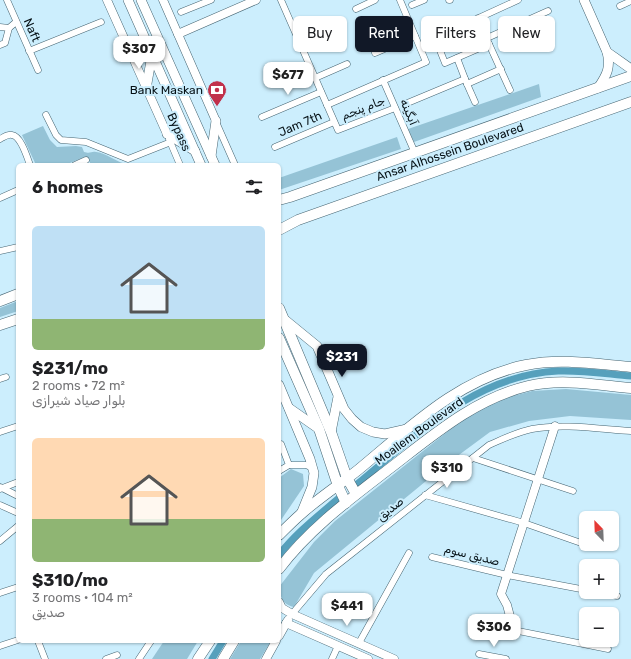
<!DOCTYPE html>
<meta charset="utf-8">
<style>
:root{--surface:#fff;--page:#f6f6f6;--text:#202124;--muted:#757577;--accent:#111827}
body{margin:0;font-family:Rubik,"Noto Naskh Arabic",sans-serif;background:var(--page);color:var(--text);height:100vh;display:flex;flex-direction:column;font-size:15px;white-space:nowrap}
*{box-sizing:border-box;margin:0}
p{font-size:13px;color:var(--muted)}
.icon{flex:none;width:22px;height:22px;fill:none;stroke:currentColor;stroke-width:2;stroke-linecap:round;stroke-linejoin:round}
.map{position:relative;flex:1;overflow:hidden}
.sheet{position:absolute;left:16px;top:163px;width:265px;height:480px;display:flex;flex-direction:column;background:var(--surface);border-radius:6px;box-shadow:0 1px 3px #0004}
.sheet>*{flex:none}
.guide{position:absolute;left:293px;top:16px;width:278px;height:36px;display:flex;gap:8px}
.needle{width:26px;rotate:337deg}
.tools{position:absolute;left:579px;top:511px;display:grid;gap:8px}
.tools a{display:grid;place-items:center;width:40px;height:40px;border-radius:6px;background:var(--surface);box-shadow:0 1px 3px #0004;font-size:20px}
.price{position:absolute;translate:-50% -34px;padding:0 9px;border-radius:8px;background:#fff;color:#222;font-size:13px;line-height:26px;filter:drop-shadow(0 1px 2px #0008)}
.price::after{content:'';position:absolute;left:50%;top:24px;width:12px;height:9px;margin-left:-6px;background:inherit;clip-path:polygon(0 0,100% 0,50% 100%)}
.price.on{background:var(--accent);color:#fff}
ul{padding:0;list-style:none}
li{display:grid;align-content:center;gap:8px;height:212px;padding:0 16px}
li span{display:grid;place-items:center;height:124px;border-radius:6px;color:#555}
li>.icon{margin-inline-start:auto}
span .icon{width:72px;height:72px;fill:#fffc;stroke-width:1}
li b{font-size:17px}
h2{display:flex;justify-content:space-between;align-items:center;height:48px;padding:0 16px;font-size:17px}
.tag{padding:0 14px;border-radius:6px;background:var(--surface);box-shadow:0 1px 3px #0004;font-size:14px;line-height:36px}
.tag.on{background:var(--accent);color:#fff}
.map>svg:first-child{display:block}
.green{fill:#95c3d6}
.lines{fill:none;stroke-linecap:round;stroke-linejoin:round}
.canal{stroke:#56a0bc;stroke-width:7}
.minor-casing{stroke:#466572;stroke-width:7}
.tertiary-casing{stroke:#466572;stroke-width:9}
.secondary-casing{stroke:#466572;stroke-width:10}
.primary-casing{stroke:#466572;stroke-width:11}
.minor{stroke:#fff;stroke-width:6}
.tertiary{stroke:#fff;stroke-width:8}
.secondary{stroke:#fff;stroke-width:9}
.primary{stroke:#fff;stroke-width:10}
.labels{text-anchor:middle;stroke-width:4;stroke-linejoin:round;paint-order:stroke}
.street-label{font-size:12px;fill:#051015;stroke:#cceefd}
.poi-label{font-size:12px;fill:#051015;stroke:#cceefd;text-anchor:end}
</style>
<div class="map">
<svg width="631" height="659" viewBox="0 0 631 659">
<rect width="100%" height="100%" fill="#cceefd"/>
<!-- green -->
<g class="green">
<polygon points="539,84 541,97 414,142 408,129"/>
<path d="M43,126L50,140L57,147L76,146L82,147L84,152C91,154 91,151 96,152C104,152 118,163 129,165H91L87,156L65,165H36L22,135Z"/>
<polygon points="397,137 401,149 279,190 279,178"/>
<polygon points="18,301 18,311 0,317 0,308"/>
<path d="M566,389L631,395V420L570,416L529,421L490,432L448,463L314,573L294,607C282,604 281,598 279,587L314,542L335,521L462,420L497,400L532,391Z"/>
<polygon points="291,469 303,474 304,486 279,523 279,478"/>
<polygon points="164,641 198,641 187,659 152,659"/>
<polygon points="241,641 271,641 260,659 230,659"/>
</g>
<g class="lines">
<!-- canal -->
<g class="canal">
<path d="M356,485C417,435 475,375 558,371C582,370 607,374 631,376"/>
<path d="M279,555C296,533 318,516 339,498"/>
<polyline points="212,659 223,641"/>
</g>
<defs>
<g id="minor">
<polyline points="7,0 38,70"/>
<polyline points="281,0 327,105 426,62 400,0"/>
<polyline points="449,0 450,0"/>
<polyline points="412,5 424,0"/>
<polyline points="620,6 631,1"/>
<polyline points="356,9 375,0"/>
<polyline points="181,12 211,0"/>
<polyline points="478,18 489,44 445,63 435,38 518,0"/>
<polyline points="0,27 9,28"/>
<polyline points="297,36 329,22"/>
<polyline points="487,38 548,11"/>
<polyline points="489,44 510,90"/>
<polyline points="0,45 5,43 9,28 16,22"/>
<polyline points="29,51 101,22"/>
<polyline points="375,53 415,36"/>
<polyline points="457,58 467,84 501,69"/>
<polyline points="315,78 347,64"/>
<polyline points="383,80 415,153"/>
<polyline points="467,84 475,102"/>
<polyline points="405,104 465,79"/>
<polyline points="327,105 338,130 395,108"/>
<polyline points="46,115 56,135 61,140 86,142 128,159 171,142"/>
<polyline points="262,117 321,92"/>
<polyline points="216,122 235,165"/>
<path d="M0,139C4,137 8,134 12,135C21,136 27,157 30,165"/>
<polyline points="169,139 180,165"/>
<polyline points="275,147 334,122"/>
<polyline points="75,165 86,160"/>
<polyline points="0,198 18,190"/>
<polyline points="0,251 18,247"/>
<polyline points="0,379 6,377"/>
<polyline points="0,432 18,426"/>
<polyline points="279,444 281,444 289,465 279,471"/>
<polyline points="473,458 573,491"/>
<polyline points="289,465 306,465 313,468"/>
<polyline points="0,487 18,496"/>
<polyline points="0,489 18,482"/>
<polyline points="425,495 524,523 584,544"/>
<polyline points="0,505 18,513"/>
<polyline points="0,541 18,526"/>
<polyline points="432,557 507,575 586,590"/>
<polyline points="597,592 617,596"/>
<polyline points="0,593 18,587"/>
<path d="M292,614L326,574L489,445C503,439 517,432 532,429C562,423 600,429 631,431"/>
<polyline points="508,629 608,649"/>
<polyline points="38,641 45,659"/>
<polyline points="359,643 409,553"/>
<polyline points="0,646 18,640"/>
<polyline points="479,654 506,659"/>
<polyline points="106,659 117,655"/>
<polyline points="139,659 151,641"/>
<polyline points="332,659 338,646"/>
</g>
<g id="tertiary">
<polyline points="107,0 167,134"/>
<polyline points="163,0 216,121"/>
<polyline points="178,34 256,0"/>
<polyline points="279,602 282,608 292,614 394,659"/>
<polyline points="286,623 368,659"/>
<polyline points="508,629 511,620 507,605 501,594 555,426"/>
<polyline points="279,636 288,620"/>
<polyline points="266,659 276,641"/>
</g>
<g id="secondary">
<polyline points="128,0 201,165"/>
<polyline points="141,0 215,165"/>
<path d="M584,0L607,52C611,67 607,75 598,88"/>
<polyline points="607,52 631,69"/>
<polyline points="146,89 152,55"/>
<polyline points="167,134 195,151"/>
<polyline points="211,156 216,121"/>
<polyline points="284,319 317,346 344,409 352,419 361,427 373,432 385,434 407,429"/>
<polyline points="279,385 310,459 314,473 312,487 301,514"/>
<polyline points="289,408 319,429"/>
<polyline points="331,432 338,397"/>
</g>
<g id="primary">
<polyline points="279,200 290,197 631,76"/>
<polyline points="279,230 298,220 631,102"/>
<polyline points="0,301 18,294"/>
<polyline points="279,308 331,432 347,478 356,494"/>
<polyline points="0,325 18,319"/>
<polyline points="279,338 319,429 338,486 346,503"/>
<path d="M279,535C286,528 293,521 301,514C319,498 339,485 358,470C409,428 459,378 526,365C560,358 596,364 631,367"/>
<path d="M279,569C309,529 350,499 389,469C432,436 474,399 528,386C561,378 598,385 631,388"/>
<polyline points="198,659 210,641"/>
<polyline points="223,659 234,641"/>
</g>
</defs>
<!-- minor casing -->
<use href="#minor" class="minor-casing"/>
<!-- tertiary casing -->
<use href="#tertiary" class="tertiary-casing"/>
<!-- secondary casing -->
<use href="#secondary" class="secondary-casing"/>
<!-- primary casing -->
<use href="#primary" class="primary-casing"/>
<!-- minor -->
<use href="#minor" class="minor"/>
<!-- tertiary -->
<use href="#tertiary" class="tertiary"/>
<!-- secondary -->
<use href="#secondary" class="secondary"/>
<!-- primary -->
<use href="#primary" class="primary"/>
</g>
<!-- icons -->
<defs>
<symbol id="bank-pin" viewBox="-11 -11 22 30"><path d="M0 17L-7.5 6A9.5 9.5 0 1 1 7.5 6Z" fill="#c1314b" stroke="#cceefd"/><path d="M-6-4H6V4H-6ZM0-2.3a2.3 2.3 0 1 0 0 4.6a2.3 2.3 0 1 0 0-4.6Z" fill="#fff"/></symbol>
</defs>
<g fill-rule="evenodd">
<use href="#bank-pin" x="206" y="79" width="22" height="30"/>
</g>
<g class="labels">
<!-- street labels -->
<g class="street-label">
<text transform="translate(32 30) rotate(66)" y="4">Naft</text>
<text transform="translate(363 108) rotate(-21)" y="4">جام پنجم</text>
<text transform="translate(409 112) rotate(67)" y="4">آبگینه</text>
<text transform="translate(300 124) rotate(-23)" y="4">Jam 7th</text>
<text transform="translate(179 132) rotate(66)" y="4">Bypass</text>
<text transform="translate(450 152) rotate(-19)" y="4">Ansar Alhossein Boulevared</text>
<text transform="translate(419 431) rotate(-36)" y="4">Moallem Boulevard</text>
<text transform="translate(390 509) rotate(-39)" y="4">صدیق</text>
<text transform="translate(472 555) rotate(14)" y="4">صدیق سوم</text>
</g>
<!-- poi labels -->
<g class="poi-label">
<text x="203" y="94">Bank Maskan</text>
</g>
</g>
</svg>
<div class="tools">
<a><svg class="needle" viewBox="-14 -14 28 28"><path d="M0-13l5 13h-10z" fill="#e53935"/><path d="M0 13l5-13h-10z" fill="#757577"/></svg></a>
<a>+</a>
<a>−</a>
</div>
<b class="price" style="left:139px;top:70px">$307</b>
<b class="price" style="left:288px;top:96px">$677</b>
<b class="price on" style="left:342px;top:378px">$231</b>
<b class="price" style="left:447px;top:489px">$310</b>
<b class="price" style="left:347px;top:627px">$441</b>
<b class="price" style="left:494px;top:648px">$306</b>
<div class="guide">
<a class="tag">Buy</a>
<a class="tag on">Rent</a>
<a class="tag">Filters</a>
<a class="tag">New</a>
</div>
<section class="sheet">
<h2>6 homes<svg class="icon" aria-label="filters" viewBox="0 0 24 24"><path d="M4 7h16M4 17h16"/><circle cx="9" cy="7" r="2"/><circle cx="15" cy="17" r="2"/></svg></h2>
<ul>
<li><span style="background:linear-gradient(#bfe0f5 75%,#8fb573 0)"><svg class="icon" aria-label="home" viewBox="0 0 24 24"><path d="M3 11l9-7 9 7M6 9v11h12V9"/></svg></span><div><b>$231/mo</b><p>2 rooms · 72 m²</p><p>بلوار صیاد شیرازی</p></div></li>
<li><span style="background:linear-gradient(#ffd9b3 65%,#8fb573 0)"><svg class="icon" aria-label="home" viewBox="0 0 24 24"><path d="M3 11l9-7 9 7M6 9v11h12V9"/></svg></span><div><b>$310/mo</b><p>3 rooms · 104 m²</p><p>صدیق</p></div></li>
</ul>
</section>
</div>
